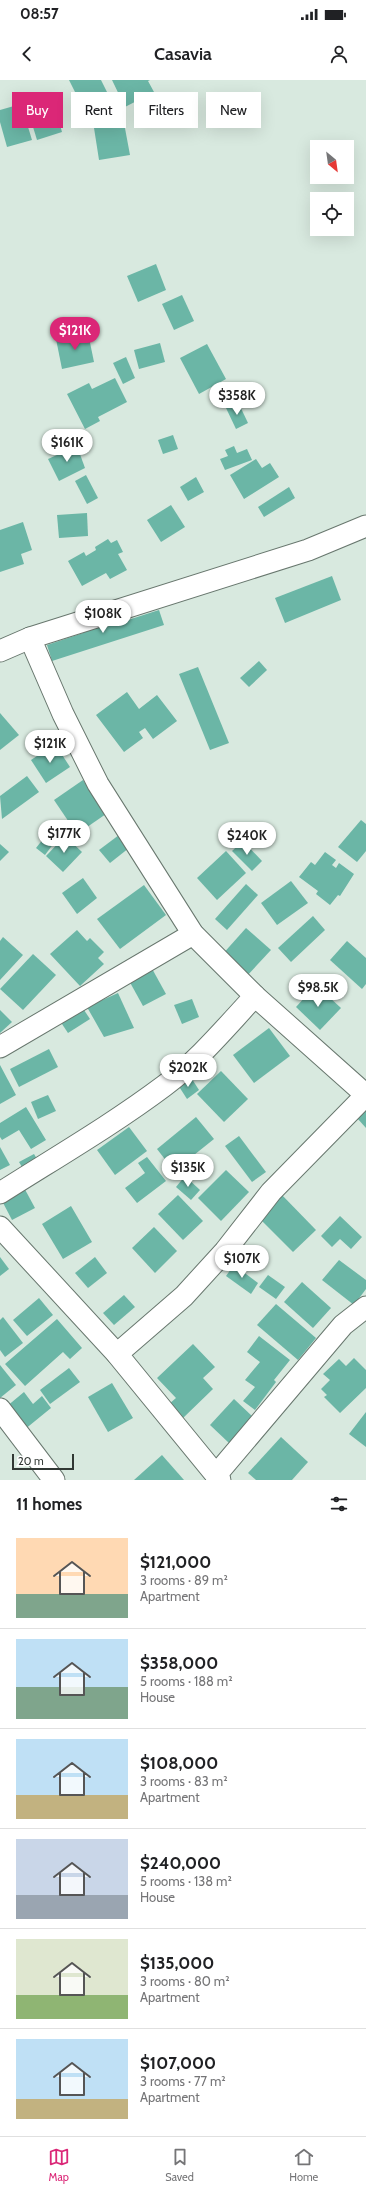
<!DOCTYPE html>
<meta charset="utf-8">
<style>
:root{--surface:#fff;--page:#f6f6f6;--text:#202124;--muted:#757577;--line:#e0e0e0;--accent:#db2777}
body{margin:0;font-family:Cabin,sans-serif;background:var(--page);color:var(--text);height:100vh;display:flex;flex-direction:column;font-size:15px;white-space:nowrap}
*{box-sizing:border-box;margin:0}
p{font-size:13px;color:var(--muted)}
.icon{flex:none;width:22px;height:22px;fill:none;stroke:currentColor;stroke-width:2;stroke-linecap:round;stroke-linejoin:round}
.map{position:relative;height:1400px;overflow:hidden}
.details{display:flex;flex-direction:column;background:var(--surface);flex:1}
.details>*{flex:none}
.hud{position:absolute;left:12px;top:12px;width:342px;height:36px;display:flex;gap:8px}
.needle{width:26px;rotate:151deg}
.buttons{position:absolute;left:310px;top:60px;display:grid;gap:8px}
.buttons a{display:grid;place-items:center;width:44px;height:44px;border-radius:0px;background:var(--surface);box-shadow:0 4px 16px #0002;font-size:20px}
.scale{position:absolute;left:12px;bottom:10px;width:62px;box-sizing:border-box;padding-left:4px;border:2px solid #313834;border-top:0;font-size:11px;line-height:14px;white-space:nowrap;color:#313834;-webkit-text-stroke:3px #fff;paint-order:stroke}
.price{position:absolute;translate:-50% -34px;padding:0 9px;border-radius:14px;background:#fff;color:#222;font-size:13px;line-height:26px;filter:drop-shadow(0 1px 2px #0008)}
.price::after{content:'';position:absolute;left:50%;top:24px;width:12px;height:9px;margin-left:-6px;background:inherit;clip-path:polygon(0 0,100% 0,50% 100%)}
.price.active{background:var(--accent);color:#fff}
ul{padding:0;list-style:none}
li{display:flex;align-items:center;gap:12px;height:100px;padding:0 16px}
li+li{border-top:1px solid var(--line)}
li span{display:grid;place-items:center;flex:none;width:112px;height:80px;border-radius:0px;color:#555}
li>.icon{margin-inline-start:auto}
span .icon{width:48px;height:48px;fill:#fffc;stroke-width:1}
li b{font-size:17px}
h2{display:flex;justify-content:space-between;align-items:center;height:48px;padding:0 16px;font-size:17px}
.pill{padding:0 14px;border-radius:0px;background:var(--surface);box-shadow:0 4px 16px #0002;font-size:14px;line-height:36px}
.pill.active{background:var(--accent);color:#fff}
.status{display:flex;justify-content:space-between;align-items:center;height:28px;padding:0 20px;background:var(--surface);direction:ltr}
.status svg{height:11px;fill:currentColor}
header{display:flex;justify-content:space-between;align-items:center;height:52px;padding:0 16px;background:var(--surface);font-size:18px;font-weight:600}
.tab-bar{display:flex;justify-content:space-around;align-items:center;height:56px;border-top:1px solid var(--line);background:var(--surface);font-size:11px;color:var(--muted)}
.tab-bar a{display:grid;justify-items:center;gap:2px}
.tab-bar .active{color:var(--accent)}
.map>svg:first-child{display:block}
.building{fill:#6bb6a6}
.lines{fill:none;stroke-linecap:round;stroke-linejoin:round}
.minor-casing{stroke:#68776e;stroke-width:23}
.minor{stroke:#fff;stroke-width:21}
</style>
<div class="status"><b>08:57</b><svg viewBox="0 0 49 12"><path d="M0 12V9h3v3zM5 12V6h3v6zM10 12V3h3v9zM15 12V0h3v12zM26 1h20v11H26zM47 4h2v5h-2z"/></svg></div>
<header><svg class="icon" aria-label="back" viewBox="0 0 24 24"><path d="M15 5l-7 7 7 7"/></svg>Casavia<svg class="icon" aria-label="person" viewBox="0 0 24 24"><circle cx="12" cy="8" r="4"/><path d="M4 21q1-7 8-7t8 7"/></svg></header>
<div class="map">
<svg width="366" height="1400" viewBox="0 0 366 1400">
<rect width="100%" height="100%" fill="#d8e9df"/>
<!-- building -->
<g class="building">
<polygon points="69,0 101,0 109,16 83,28"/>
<polygon points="112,0 150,0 148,1 154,12 125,27"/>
<polygon points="52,17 62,52 37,60 26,24"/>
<polygon points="21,24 32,60 7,67 0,42 0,30"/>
<polygon points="124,43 130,75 99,80 94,48"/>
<polygon points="156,184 166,210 138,222 127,196"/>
<polygon points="182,215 194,241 174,250 162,224"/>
<polygon points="88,253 94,282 62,289 56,259"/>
<polygon points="160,263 165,282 139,289 134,270"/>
<polygon points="207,264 226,299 199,314 180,278"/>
<polygon points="126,277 135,298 123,304 113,283"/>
<polygon points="115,298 127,322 98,337 100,341 85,349 67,314 89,303 92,309"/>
<polygon points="238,322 248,343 236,349 226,328"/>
<polygon points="173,355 178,369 163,374 158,360"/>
<polygon points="77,366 85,388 59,401 48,379"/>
<polygon points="234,366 237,373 247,369 252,380 225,390 220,379 228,376 225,370"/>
<polygon points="256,379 262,388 270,383 279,397 244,419 230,395"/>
<polygon points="86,395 98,418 87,424 75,401"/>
<polygon points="196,397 204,412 188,421 180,407"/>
<polygon points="289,407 295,418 264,437 258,427"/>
<polygon points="171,425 185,447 161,462 147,440"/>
<polygon points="87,433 88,456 59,458 57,435"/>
<polygon points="23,442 32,470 21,474 24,484 0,492 0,450"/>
<polygon points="108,459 111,463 117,460 123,472 118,474 127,490 110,499 106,493 82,506 68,481 84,472 86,476 96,470 95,467"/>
<polygon points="332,496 341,520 285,543 275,518"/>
<polygon points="159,530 164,545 52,581 47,565 83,553 80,543 99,537 103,548"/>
<polygon points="259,581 267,590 249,607 240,598"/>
<polygon points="198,587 229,663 210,670 179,594"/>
<polygon points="127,612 139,629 157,615 177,641 153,659 145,648 139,652 143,658 124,672 96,635"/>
<polygon points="0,633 19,655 0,670"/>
<polygon points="42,650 52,663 41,671 32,658"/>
<polygon points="55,664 70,687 46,703 31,680"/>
<polygon points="27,696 39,712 2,739 0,716"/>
<polygon points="83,700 106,734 77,754 54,720"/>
<polygon points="361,740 366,744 366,771 357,782 338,767"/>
<polygon points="55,744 63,751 45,775 36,768"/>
<polygon points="119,755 129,768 110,783 99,770"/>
<polygon points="65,756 82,772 63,792 46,776"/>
<polygon points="243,761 262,781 252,791 232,771"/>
<polygon points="0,764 9,772 0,781"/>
<polygon points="226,771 246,793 217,820 197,798"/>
<polygon points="325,772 336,780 332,785 336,788 339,783 354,794 340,816 338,815 330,825 316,814 318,811 299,797 311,782 315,785"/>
<polygon points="83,798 97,818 77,834 62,813"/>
<polygon points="291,801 308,823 277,845 261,823"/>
<polygon points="246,804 258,815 227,850 215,839"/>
<polygon points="144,805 166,835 120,869 97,839"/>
<polygon points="313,836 325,850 291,882 278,868"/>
<polygon points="246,848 271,870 245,898 221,876"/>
<polygon points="77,850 87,861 90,858 104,872 98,878 104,884 80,906 50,874"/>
<polygon points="3,857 23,875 0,900 0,861"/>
<polygon points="347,861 366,878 366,904 362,909 330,880"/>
<polygon points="33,874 56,895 23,930 0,909"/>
<polygon points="150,885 166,914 143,926 127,897"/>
<polygon points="316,905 341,928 320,950 296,927"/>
<polygon points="118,913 134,948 104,957 87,927"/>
<polygon points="192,919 199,937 182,944 174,925"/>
<polygon points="82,927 90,939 68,953 60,941"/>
<polygon points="0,930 12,942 0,953"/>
<polygon points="269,948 290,976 254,1003 233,975"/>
<polygon points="49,969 58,987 19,1007 10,989"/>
<polygon points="0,985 16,1015 0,1024"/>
<polygon points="221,991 248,1019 224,1042 197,1014"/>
<polygon points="190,996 199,1010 187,1019 178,1005"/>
<polygon points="48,1015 56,1031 38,1039 31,1022"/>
<polygon points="26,1027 46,1060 31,1069 19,1050 2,1060 0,1057 0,1043"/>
<polygon points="366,1030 366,1048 357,1038"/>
<polygon points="196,1037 214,1059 174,1091 157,1069"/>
<polygon points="129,1047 147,1071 115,1095 97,1070"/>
<polygon points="239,1056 266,1092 252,1102 225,1066"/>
<polygon points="0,1067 10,1085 0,1090"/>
<polygon points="34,1074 40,1084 25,1092 19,1082"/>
<polygon points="147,1077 166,1101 137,1123 125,1108 145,1093 138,1083"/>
<polygon points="226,1090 249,1112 221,1141 198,1118"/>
<polygon points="185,1096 200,1110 191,1120 176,1107"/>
<polygon points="22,1104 35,1128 12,1140 0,1117"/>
<polygon points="280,1113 316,1150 293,1172 257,1136"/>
<polygon points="178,1115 203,1141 183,1160 158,1134"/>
<polygon points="71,1126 92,1162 63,1179 42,1144"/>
<polygon points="340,1136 362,1157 351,1169 340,1159 332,1167 321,1156"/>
<polygon points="154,1147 177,1171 155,1193 132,1168"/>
<polygon points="0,1177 9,1189 0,1196"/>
<polygon points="95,1177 107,1193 88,1208 75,1193"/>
<polygon points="339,1180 366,1200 366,1209 354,1225 322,1200"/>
<polygon points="234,1185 258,1203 251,1214 226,1196"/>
<polygon points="268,1195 285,1207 276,1219 259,1207"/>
<polygon points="302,1202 331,1228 313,1248 284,1222"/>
<polygon points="124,1215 135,1227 114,1245 103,1233"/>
<polygon points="39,1218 53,1235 27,1256 13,1240"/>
<polygon points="276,1224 316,1258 298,1280 257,1245"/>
<polygon points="3,1237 23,1263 5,1277 0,1270 0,1240"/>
<polygon points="57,1239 82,1268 70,1279 63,1272 25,1306 5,1284"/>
<polygon points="259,1256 290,1280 274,1300 276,1302 255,1330 243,1321 255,1307 245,1300 260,1282 247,1272"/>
<polygon points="193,1264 215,1287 203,1298 213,1309 183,1338 169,1324 176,1318 157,1298"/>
<polygon points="354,1278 366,1290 366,1308 340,1333 324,1317 327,1315 321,1309 330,1300 323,1294 339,1279 346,1286"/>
<polygon points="0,1285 16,1305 0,1318"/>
<polygon points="69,1288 80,1302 50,1324 40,1310"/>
<polygon points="112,1303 133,1338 108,1352 88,1317"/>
<polygon points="24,1312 33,1324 42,1316 51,1328 24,1350 6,1327"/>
<polygon points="234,1319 253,1337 229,1363 210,1345"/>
<polygon points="366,1332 366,1367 349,1354"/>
<polygon points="281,1357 308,1382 292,1400 256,1400 248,1393"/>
<polygon points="162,1375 184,1400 134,1400"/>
</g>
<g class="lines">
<defs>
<g id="minor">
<polyline points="30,558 63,634 98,704 193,854 255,916 366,1015"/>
<polyline points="0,571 30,558 308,470 366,446"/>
<polyline points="0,967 193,854"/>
<path d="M0,1113C55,1078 112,1045 164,1006C198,981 226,947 255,916"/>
<polyline points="0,1147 117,1274 220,1400"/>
<polyline points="117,1274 184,1216 225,1171 271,1112 366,1015"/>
<polyline points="0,1329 54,1400"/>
<polyline points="216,1395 343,1245 366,1227"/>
</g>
</defs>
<!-- minor casing -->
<use href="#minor" class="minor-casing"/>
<!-- minor -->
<use href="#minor" class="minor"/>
</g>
</svg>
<div class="buttons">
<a><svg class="needle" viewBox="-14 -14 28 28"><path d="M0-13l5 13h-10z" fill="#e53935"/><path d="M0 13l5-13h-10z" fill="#757577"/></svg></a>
<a><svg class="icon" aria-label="locate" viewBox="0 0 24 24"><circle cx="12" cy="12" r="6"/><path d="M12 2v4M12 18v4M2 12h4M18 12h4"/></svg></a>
</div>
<div class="scale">20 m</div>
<b class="price active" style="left:75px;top:271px">$121K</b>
<b class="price" style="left:237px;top:336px">$358K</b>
<b class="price" style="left:67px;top:383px">$161K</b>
<b class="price" style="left:103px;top:554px">$108K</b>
<b class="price" style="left:50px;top:684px">$121K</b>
<b class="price" style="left:64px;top:774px">$177K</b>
<b class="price" style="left:247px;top:776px">$240K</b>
<b class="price" style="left:318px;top:928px">$98.5K</b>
<b class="price" style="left:188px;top:1008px">$202K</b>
<b class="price" style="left:188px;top:1108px">$135K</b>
<b class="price" style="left:242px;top:1199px">$107K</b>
<div class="hud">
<a class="pill active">Buy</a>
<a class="pill">Rent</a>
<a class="pill">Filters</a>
<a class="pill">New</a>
</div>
</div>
<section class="details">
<h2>11 homes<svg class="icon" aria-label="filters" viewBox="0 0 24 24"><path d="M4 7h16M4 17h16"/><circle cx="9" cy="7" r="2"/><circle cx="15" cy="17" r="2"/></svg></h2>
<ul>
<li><span style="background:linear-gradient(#ffd9b3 70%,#7fa58c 0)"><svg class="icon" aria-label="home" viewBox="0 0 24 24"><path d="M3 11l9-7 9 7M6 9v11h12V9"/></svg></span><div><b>$121,000</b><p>3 rooms · 89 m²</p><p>Apartment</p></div></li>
<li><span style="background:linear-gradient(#bfe0f5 60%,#7fa58c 0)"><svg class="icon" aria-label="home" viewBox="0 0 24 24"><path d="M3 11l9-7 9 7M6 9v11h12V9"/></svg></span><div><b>$358,000</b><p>5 rooms · 188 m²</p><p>House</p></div></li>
<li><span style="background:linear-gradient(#bfe0f5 70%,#c2b280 0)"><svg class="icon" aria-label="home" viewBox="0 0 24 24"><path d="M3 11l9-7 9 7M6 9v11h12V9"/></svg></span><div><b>$108,000</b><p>3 rooms · 83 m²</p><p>Apartment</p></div></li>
<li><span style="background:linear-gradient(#c9d6e8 70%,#9aa5b1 0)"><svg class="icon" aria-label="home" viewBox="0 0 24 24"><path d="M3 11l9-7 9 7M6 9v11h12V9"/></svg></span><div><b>$240,000</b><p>5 rooms · 138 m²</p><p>House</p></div></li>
<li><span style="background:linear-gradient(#dfe7d0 70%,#8fb573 0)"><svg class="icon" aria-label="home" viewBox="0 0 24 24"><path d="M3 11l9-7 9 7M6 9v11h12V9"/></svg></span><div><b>$135,000</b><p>3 rooms · 80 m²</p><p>Apartment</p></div></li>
<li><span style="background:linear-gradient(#bfe0f5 75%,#c2b280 0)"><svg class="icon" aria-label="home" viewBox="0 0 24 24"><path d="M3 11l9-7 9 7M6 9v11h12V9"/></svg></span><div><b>$107,000</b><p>3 rooms · 77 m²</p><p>Apartment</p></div></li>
</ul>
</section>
<nav class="tab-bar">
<a class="active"><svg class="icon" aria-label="map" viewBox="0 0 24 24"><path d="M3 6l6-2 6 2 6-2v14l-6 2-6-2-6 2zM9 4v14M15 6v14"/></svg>Map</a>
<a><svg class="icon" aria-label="saved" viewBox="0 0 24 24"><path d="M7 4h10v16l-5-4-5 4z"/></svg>Saved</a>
<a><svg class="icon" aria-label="home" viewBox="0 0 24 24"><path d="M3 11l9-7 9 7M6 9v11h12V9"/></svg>Home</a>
</nav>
